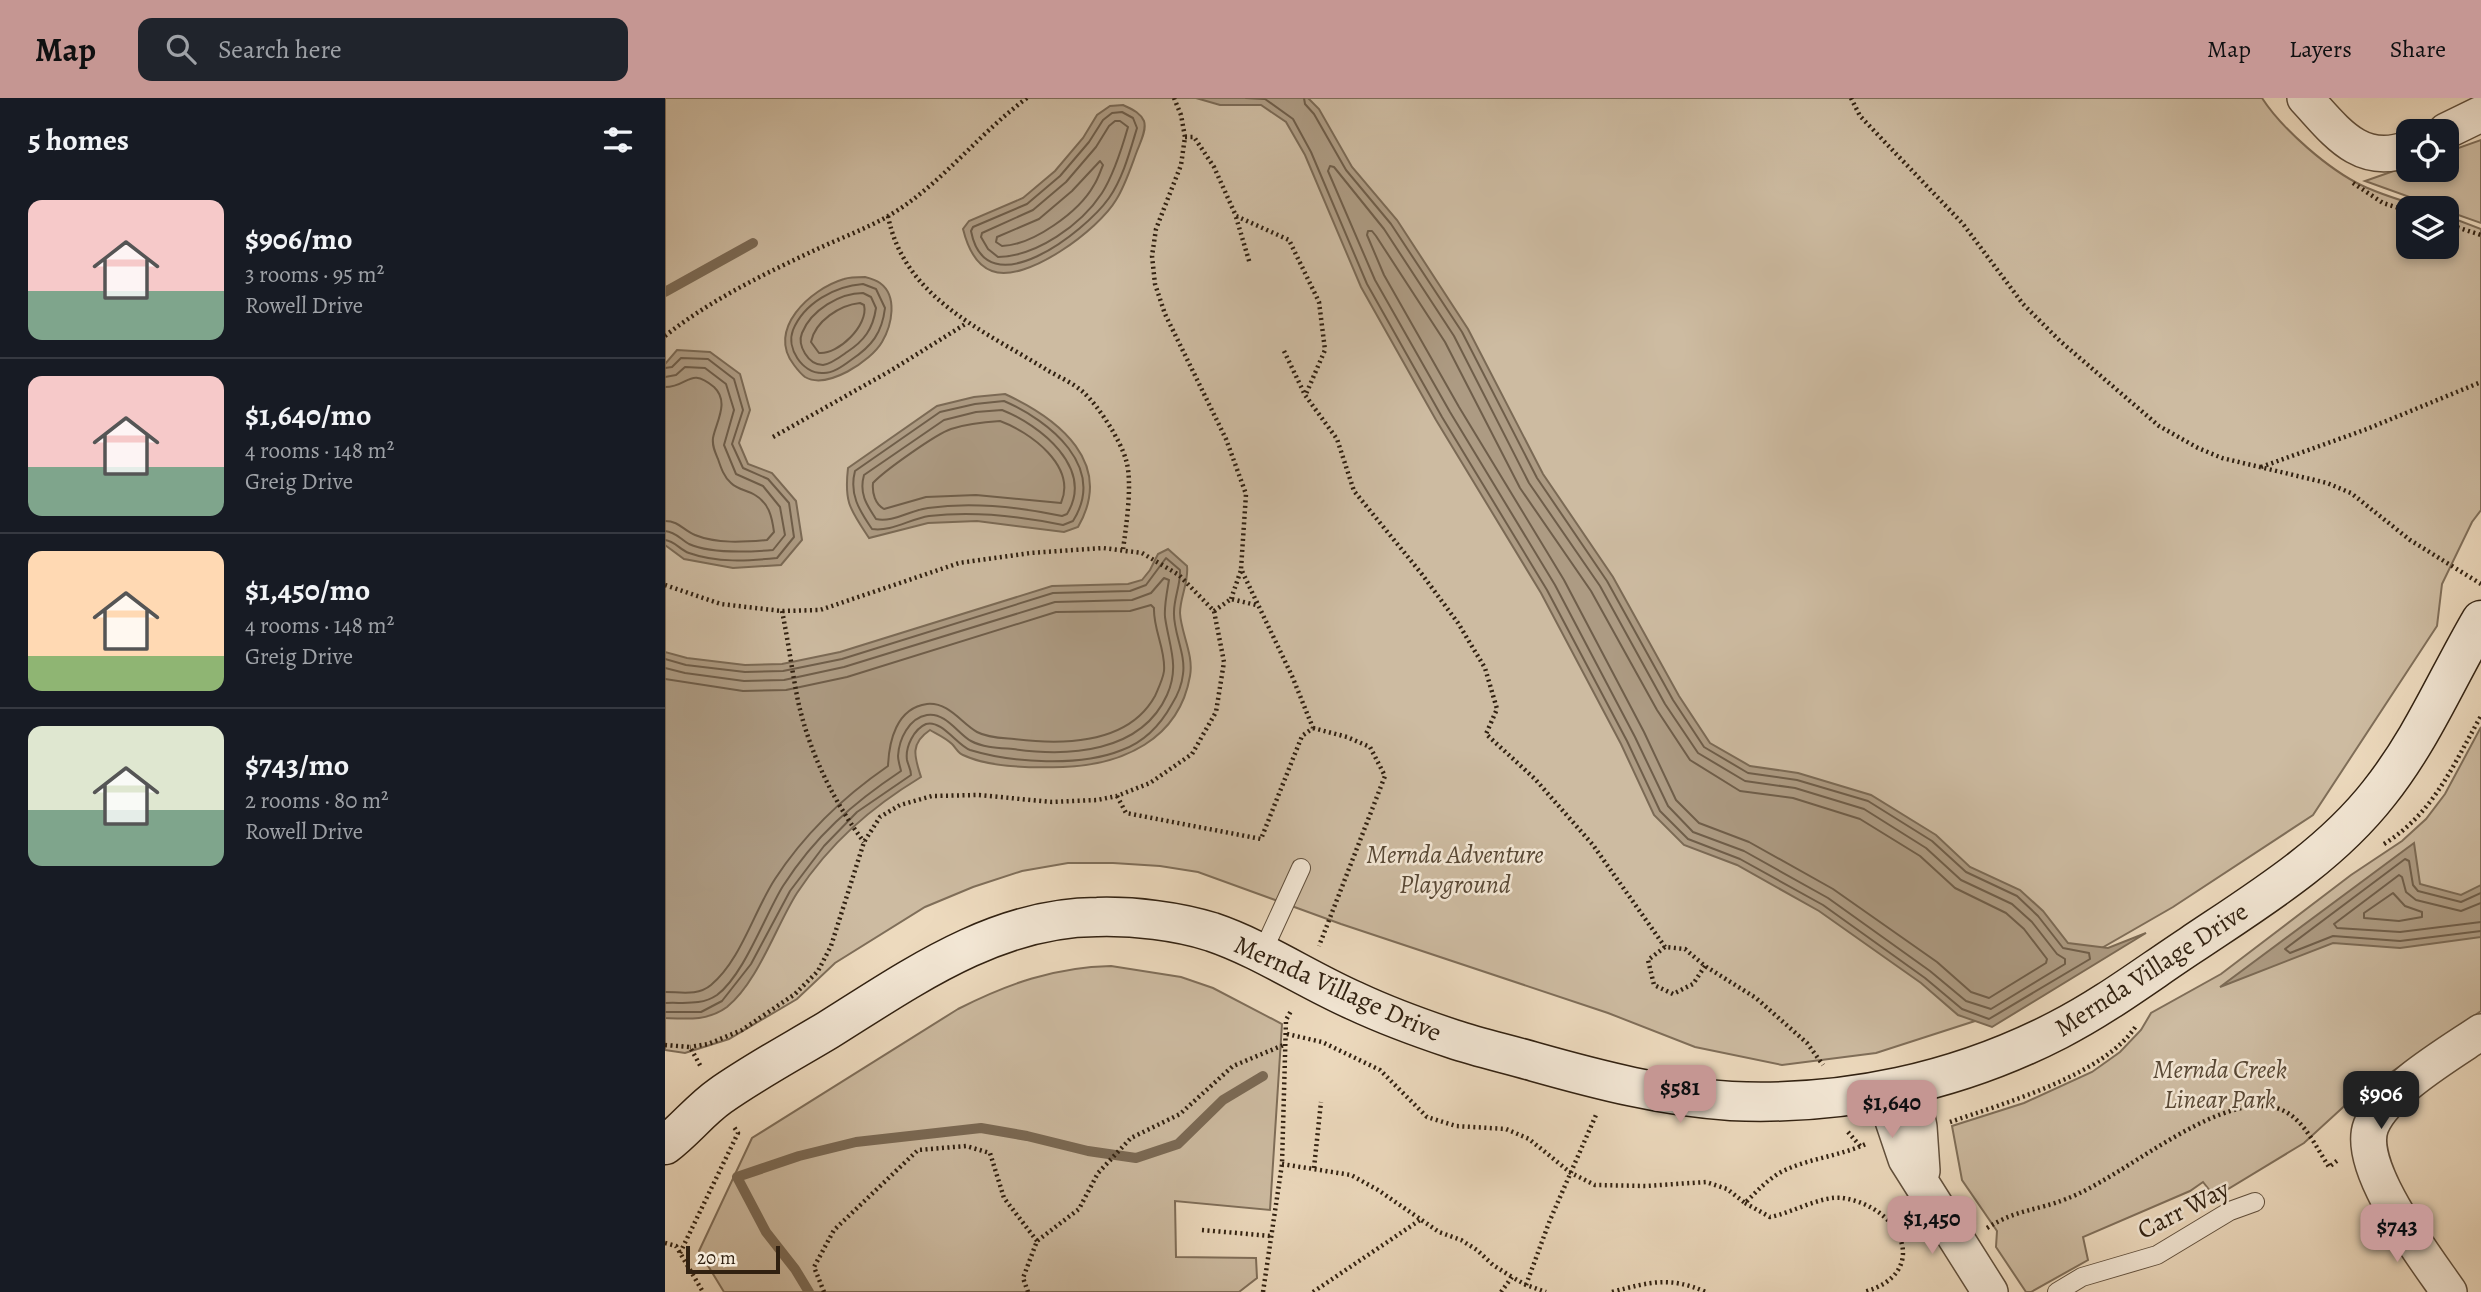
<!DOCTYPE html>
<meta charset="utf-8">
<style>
:root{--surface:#171b24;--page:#20242c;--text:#f1f3f6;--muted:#9ea1a6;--line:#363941;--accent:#c59692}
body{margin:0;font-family:Alegreya,serif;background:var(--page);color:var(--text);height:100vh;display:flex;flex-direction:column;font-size:26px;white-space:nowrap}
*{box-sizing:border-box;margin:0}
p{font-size:23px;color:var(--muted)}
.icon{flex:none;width:38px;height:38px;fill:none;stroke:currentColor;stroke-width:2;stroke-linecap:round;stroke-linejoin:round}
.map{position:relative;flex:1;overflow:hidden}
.side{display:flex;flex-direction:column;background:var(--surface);width:665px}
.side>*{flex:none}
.buttons{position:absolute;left:1731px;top:21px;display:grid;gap:14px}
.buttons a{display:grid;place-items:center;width:63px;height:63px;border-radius:14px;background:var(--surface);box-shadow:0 4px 10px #0003;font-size:35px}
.scale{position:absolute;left:21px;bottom:18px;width:94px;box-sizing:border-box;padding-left:7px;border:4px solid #312111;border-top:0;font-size:19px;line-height:24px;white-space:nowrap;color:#312111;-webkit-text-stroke:5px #f3e7d5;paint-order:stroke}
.price{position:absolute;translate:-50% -60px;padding:0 16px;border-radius:14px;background:var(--accent);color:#111;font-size:23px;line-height:46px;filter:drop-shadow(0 2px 4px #0008)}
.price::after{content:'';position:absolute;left:50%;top:42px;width:21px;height:16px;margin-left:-10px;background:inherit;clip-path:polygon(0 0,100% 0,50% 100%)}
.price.active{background:#222;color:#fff}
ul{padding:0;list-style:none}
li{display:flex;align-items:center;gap:21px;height:175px;padding:0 28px}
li+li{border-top:2px solid var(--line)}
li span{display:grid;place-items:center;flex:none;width:196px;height:140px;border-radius:14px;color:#555}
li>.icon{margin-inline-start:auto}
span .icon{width:84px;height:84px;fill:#fffc;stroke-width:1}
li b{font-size:30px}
h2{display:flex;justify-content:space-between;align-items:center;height:84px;padding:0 28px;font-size:30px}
header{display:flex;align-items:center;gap:42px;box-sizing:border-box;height:98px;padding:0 35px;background:var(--accent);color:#111}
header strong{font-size:33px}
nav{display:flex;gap:38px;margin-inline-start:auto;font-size:24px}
.search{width:490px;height:63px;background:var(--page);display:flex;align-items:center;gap:18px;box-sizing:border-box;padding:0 24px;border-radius:14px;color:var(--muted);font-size:26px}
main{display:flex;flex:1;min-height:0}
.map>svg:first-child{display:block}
.green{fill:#cdbba1;stroke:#7f6e59;stroke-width:2}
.water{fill:#ad9b83;stroke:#7b6a55;stroke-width:2}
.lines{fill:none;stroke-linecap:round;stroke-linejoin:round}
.shore{stroke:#6f5e4a;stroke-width:2}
.stream{stroke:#7b6a55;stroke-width:10}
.lane-casing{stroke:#604f3c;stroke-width:20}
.street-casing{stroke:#604f3c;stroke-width:38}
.secondary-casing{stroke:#312111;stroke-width:41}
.path{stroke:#312111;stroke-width:4.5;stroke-dasharray:2 3.5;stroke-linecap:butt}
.lane{stroke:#f3e7d5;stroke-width:18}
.street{stroke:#f3e7d5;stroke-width:35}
.secondary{stroke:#f3e7d5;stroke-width:38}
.labels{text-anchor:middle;stroke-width:5;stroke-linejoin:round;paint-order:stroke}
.park-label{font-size:26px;font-style:italic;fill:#584835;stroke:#f3e7d5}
.street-label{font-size:26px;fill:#312111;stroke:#f3e7d5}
</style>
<header>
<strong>Map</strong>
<div class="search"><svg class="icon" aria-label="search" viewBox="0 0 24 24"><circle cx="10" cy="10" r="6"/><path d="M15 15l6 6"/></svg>Search here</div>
<nav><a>Map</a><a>Layers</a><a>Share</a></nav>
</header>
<main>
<section class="side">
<h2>5 homes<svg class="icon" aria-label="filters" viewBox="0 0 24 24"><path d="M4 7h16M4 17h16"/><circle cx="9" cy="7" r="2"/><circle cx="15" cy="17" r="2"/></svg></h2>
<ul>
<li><span style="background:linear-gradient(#f6c9c9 65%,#7fa58c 0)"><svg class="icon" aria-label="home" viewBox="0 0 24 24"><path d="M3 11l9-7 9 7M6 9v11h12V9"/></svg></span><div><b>$906/mo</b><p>3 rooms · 95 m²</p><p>Rowell Drive</p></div></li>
<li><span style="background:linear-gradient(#f6c9c9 65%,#7fa58c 0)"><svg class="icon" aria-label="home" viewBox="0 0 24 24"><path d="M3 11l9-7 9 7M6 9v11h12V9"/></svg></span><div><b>$1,640/mo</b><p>4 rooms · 148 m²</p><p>Greig Drive</p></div></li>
<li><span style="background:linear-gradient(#ffd9b3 75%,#8fb573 0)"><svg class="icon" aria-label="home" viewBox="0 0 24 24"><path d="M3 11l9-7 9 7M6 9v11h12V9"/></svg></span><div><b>$1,450/mo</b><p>4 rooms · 148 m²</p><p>Greig Drive</p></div></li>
<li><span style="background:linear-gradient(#dfe7d0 60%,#7fa58c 0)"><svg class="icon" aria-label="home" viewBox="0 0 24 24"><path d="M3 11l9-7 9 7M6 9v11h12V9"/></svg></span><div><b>$743/mo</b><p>2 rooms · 80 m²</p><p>Rowell Drive</p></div></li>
</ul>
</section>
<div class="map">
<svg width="1816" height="1194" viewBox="0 0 1816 1194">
<rect width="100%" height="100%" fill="#eddabe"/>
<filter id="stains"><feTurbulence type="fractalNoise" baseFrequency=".00286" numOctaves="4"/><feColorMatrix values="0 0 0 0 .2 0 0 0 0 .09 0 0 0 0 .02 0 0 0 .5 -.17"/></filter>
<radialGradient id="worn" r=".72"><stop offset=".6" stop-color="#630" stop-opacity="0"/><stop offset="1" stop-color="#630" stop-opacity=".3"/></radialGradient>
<!-- green -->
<g class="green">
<path d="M0,0H1597C1617,31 1664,72 1698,88C1717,97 1739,103 1760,110H1743V149H1782V118L1816,131V412L1807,424L1777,486L1772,528L1648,717L1508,809L1310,923L1211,955L1117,967L1030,949L943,915L676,826L533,774L495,768L448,765H403L357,773L308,789L260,809L170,865L132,901L64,941L20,955L0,952Z"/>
<polygon points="1816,42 1816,125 1782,113 1782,110 1775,110 1700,83 1743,68 1743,72 1782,72 1782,54"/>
<polygon points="1816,629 1816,913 1687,1001 1639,1045 1550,1099 1538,1084 1525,1093 1418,1139 1423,1162 1366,1194 1361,1194 1331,1149 1332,1133 1297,1082 1287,1028 1359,1005 1427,974 1455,954 1476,932 1486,915 1556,876 1686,777 1737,743 1761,721 1780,696"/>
<path d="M446,868L516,879L548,890L617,926L605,1112L510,1103L511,1159L591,1160L592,1180L574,1194H59L34,1153L87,1040L293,911C342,886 390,869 446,868Z"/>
</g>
<!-- water -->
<g class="water">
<polygon points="531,0 643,0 654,11 687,69 732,122 803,231 878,376 948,479 1014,598 1045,645 1085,668 1133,675 1206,697 1271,737 1305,769 1355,792 1378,813 1403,845 1443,850 1481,835 1327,929 1293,917 1256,885 1154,813 1072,767 1019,747 989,717 956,646 876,495 771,322 696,189 640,57 621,24 596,7 555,7"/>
<path d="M458,7C466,11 475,14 479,23C482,32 475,45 472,53C466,69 460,88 451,102C434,131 361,186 327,173C310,167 302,147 298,131L304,123L358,100L390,73L418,40L432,17L445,8Z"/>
<path d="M200,179C204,180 211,182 215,185C233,198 227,227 217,244C206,263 162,292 140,279C136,276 132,271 129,267C101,232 145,191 179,181C185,179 193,179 200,179Z"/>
<polygon points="12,252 45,254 75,276 85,312 74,345 83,366 107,375 131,403 137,442 116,467 68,470 19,461 0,447 0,266"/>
<path d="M340,296C394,321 450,365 413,429L399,434L312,423L263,425L204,440C185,411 179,405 183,370L272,308L309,299Z"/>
<path d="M503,451L522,468C524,484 515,499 515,515C516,535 529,557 525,578C514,642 457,667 398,669C370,670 325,670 298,657C293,655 291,650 287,646C281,640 272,636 265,632C244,646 250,660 256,679C205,710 165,745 132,795C111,828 93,884 62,909C43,923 22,921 0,920V554L22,560L80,567L117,566L175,554L387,488L463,486L477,482L485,472L493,456Z"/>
<polygon points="1749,745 1755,786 1796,797 1816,787 1816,839 1735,850 1668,845 1555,889"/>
</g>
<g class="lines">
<!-- shore -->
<g class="shore">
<polyline points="581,0 600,1 628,21 646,54 702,186 777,319 882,492 962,643 995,713 1023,741 1075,761 1158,807 1260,880 1297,911 1324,921 1425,861 1424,855 1398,850 1373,818 1352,798 1301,774 1267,743 1203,703 1132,682 1083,675 1039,649 1008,602 942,483 872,380 797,234 726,126 681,72 649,16 640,6 639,0"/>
<path d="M457,14L468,20L472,30C465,53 458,80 444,100C420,134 321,211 306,133L308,129L362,106L395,78L424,44L438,22L447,15Z"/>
<path d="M450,23H455L463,29C457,50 449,76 437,95C416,127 372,158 333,159L323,151L316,139L317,135L368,112L401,84L431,49L444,28Z"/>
<path d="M435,63L438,67C435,74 433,81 429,87C414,114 368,147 337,148L331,144L332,139L374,121L407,93Z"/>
<polygon points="665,68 669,69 719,131 789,238 864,385 935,488 1000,606 1033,655 1080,683 1130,690 1199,711 1261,750 1296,782 1347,806 1367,824 1392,856 1400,861 1400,866 1326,911 1301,903 1265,873 1163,800 1079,753 1028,734 1003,708 970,639 890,487 785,314 710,182 663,73"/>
<polygon points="703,133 707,133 711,138 780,244 855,390 926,493 992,612 1025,662 1075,693 1128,700 1195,721 1255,758 1290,790 1341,815 1359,831 1382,861 1381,865 1324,900 1306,894 1272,864 1168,791 1084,744 1034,725 1011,702 979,634 899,482 794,309 719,177 702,137"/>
<path d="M198,186L211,191L220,210C217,235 207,248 186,262C178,268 167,276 157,275C137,275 121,250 128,232C139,205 170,188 198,186Z"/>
<path d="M198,195L206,199L211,210C208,231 199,243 182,254C175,259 166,266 158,267C143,267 132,247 137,235C146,212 175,195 198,195Z"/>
<path d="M195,205L199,207C204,227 173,257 154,255L146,244C150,223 175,207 195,205Z"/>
<path d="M0,270L7,269L16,260L43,261L69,281L78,312L67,346L78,370L103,381L124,405L129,439L112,460C83,463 52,465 24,455C15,452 10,443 0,442"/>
<path d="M0,279L11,277L20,269L40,270L61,286L69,312L59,347L71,376L98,388L115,409L120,437L108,452C84,454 46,456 24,446C15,441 11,434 0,433"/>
<path d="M0,289C24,289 24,268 49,289C65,304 51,324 48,340C47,348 50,354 53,361C56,370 59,379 66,385C73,392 82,392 90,397C104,405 107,419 109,434L102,442C79,444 52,446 30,437C18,432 14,423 0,423"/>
<path d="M339,303C385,323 442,369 408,423L398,427C355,418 308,413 264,418C245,421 226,434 207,431C194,412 184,396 190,373L275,314L310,306Z"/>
<path d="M337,312C375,327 430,370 402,416L397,418C354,409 307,404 263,410C246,412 227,425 211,421C201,406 194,395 199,377L279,322L311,314Z"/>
<path d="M335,323C365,334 412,368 396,405L311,397L261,399L219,411C210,406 207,395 208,385C219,373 271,336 286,331C301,326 318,324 335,323Z"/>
<path d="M0,561L21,567L80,574L118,573L177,561L388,495L465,493L481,487L501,460L515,472C516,485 509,500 509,514C508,534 521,556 518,576C517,586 512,598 507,606C496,626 479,644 457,652C415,669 348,665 305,652C293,648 276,621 261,626C249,631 240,649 242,662C243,667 246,671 246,677L192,714L159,748L125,793L86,866L57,903L36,914H0"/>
<path d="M0,570L20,575L79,583L119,582L179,569L390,504L467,502L486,495L499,480L504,482C502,494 499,508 500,519C504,548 515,568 502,597C476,655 403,659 348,651C335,650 319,650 306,643C293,636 281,614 262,617C244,620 234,641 233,658C233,663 235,668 236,673C188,705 150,738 118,788C100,817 79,877 52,897C36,908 18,904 0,905"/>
<path d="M0,581L78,593L121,592L182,579L391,514L465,513L486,507L489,510C488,531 501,552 499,573C498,581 493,591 490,598C463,647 397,647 349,641C338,640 323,640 312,634C296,625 284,604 262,606C231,610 224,644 223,668C178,699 140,735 110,781C89,813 76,862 46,887C33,898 16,894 0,894"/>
<polygon points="1728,795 1740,808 1757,814 1757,819 1734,823 1699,820 1699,815"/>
<polyline points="1816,795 1796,804 1753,793 1748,787 1744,763 1740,761 1620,851 1625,855 1668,838 1735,843 1816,833"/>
<polyline points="1816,805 1796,813 1751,802 1741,794 1737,779 1734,777 1669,826 1672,830 1735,834 1816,824"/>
</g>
<!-- stream -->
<g class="stream">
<polyline points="0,194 88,145"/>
<polyline points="144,1194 130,1171 101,1134 72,1079 134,1058 191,1044 316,1030 362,1038 423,1053 471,1060 513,1046 558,1002 598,978"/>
</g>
<defs>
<g id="lane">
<polyline points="597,855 636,770"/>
<polyline points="1392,1194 1417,1179 1492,1157 1565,1113 1590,1104"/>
</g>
<g id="street">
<path d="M1640,0C1670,32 1694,69 1743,51"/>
<polyline points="1781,33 1816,16"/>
<polyline points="1246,987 1254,1029 1257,1073"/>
<polyline points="1218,993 1241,1061 1325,1194"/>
<path d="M1784,1194C1760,1159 1690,1069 1706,1028C1720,993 1785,955 1816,934"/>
</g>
<path id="secondary" d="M0,1047C20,1032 35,1012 55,998C89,974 128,953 163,932C246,880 331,819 432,819C469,818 512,823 547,834C597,851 642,882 690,903C722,918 755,930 788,941C815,950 843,956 870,964C934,982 1000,999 1066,1003C1180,1008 1292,984 1393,932C1440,908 1482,876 1526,847C1593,802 1664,759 1714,695C1757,641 1782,580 1816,522"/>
</defs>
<!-- lane casing -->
<use href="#lane" class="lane-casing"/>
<!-- street casing -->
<use href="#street" class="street-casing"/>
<!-- secondary casing -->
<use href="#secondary" class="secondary-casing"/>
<!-- path -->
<g class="path">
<polyline points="1186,0 1195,18 1298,126 1358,206 1395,243 1494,328 1533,350 1557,360 1662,385 1686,395 1745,442 1816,486"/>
<polyline points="520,39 529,39 549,69 571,118 624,142 654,204 660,252 641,296"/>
<polyline points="1688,85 1718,105 1743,113"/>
<path d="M223,118C239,200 318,232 382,272C394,279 408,285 418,294C433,307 456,343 461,362C468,385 461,428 458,452"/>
<polyline points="571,119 585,166"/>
<polyline points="1782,126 1816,137"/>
<path d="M0,238C44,203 97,177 148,153C173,141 201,131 225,117C277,86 313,36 362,0"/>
<polyline points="619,253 640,297 672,341 689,393 756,475 793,525 820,570 832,611 821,636 870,681 928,747 1000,849"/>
<polyline points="108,339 225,273 302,225"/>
<polyline points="1596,369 1702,331 1816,284"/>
<polyline points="0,487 56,506 117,513 155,512 294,465 365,455 438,450 477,455 514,477 549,513 559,564 551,614 527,656 485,685 452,698 432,702 387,704 314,697 267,698 235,707 215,719 199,744 166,848 153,873 130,896 77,932 43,946 25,949"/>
<polyline points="566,501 576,472"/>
<path d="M117,513C123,542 127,573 133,603C144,653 168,703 199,744"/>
<polyline points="549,513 566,501 591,507"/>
<polyline points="648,630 682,639 705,649 720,678 654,848"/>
<polyline points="452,698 461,715 596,741 637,638 648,630 627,578 576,471 581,396 561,341 500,216 490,186 487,158 491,131 516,67 520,39 516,17 509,0"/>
<path d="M1719,746C1769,715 1788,667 1816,618"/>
<polyline points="1040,868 1028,886 1008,896 989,887 983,862 1000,849 1020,851 1040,868 1091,900 1142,945 1158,967"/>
<path d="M622,936L657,944L715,972L762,1019L791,1028L841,1031L864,1041L906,1075L930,1087L981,1088L1041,1084L1062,1091L1080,1105C1092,1093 1103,1081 1118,1073C1145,1060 1176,1058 1203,1045"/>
<polyline points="0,947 25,949 36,969"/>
<path d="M1285,1024C1340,1005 1439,977 1471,928"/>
<polyline points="1183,1034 1196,1049"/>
<polyline points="617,1066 686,1077 713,1092 774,1134 796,1142 812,1152 828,1167 847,1179"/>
<polyline points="649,1070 656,1004"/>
<path d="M1080,1105L1105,1119C1127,1115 1157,1097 1178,1100C1237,1109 1267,1175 1199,1194"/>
<path d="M1322,1130C1352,1111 1371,1113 1401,1101C1458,1080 1546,998 1607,1009C1636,1014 1649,1046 1664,1069L1673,1062"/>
<polyline points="537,1132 606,1138"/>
<polyline points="0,1145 11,1148 38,1194"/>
<polyline points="15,1155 73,1035 69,1029"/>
<polyline points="861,1187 885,1122 931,1017"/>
<polyline points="159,1194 149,1169 169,1132 253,1052 301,1048 325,1055 339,1100 372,1143"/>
<polyline points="363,1194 358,1180 372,1143 414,1111 433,1075 466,1040 515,1016 568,968 621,946"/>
<polyline points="598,1194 617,1066 621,922 627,911"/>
<polyline points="648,1194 755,1122"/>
<polyline points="836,1194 847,1179 861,1187 881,1194"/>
<path d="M947,1194C985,1184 1004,1178 1041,1194"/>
</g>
<!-- lane -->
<use href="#lane" class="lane"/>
<!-- street -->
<use href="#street" class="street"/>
<!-- secondary -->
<use href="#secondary" class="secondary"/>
</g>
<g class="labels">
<!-- park labels -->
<g class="park-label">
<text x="790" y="765">Mernda Adventure<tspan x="790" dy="30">Playground</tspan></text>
<text x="1555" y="980">Mernda Creek<tspan x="1555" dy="30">Linear Park</tspan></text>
</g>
<!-- street labels -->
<g class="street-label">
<text transform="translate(1486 871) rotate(-33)" y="9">Mernda Village Drive</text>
<text transform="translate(673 890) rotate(24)" y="9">Mernda Village Drive</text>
<text transform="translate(1518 1111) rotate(-27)" y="9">Carr Way</text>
</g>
</g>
<rect width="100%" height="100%" filter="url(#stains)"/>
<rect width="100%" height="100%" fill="url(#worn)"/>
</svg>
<div class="buttons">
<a><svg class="icon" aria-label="locate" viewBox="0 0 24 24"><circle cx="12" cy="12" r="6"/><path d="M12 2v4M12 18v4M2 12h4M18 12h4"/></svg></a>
<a><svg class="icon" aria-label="layers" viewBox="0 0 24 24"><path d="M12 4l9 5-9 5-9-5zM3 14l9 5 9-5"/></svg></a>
</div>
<div class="scale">20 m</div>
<b class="price" style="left:1015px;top:1027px">$581</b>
<b class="price active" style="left:1716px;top:1033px">$906</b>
<b class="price" style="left:1227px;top:1042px">$1,640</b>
<b class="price" style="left:1267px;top:1158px">$1,450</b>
<b class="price" style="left:1732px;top:1166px">$743</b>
</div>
</main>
